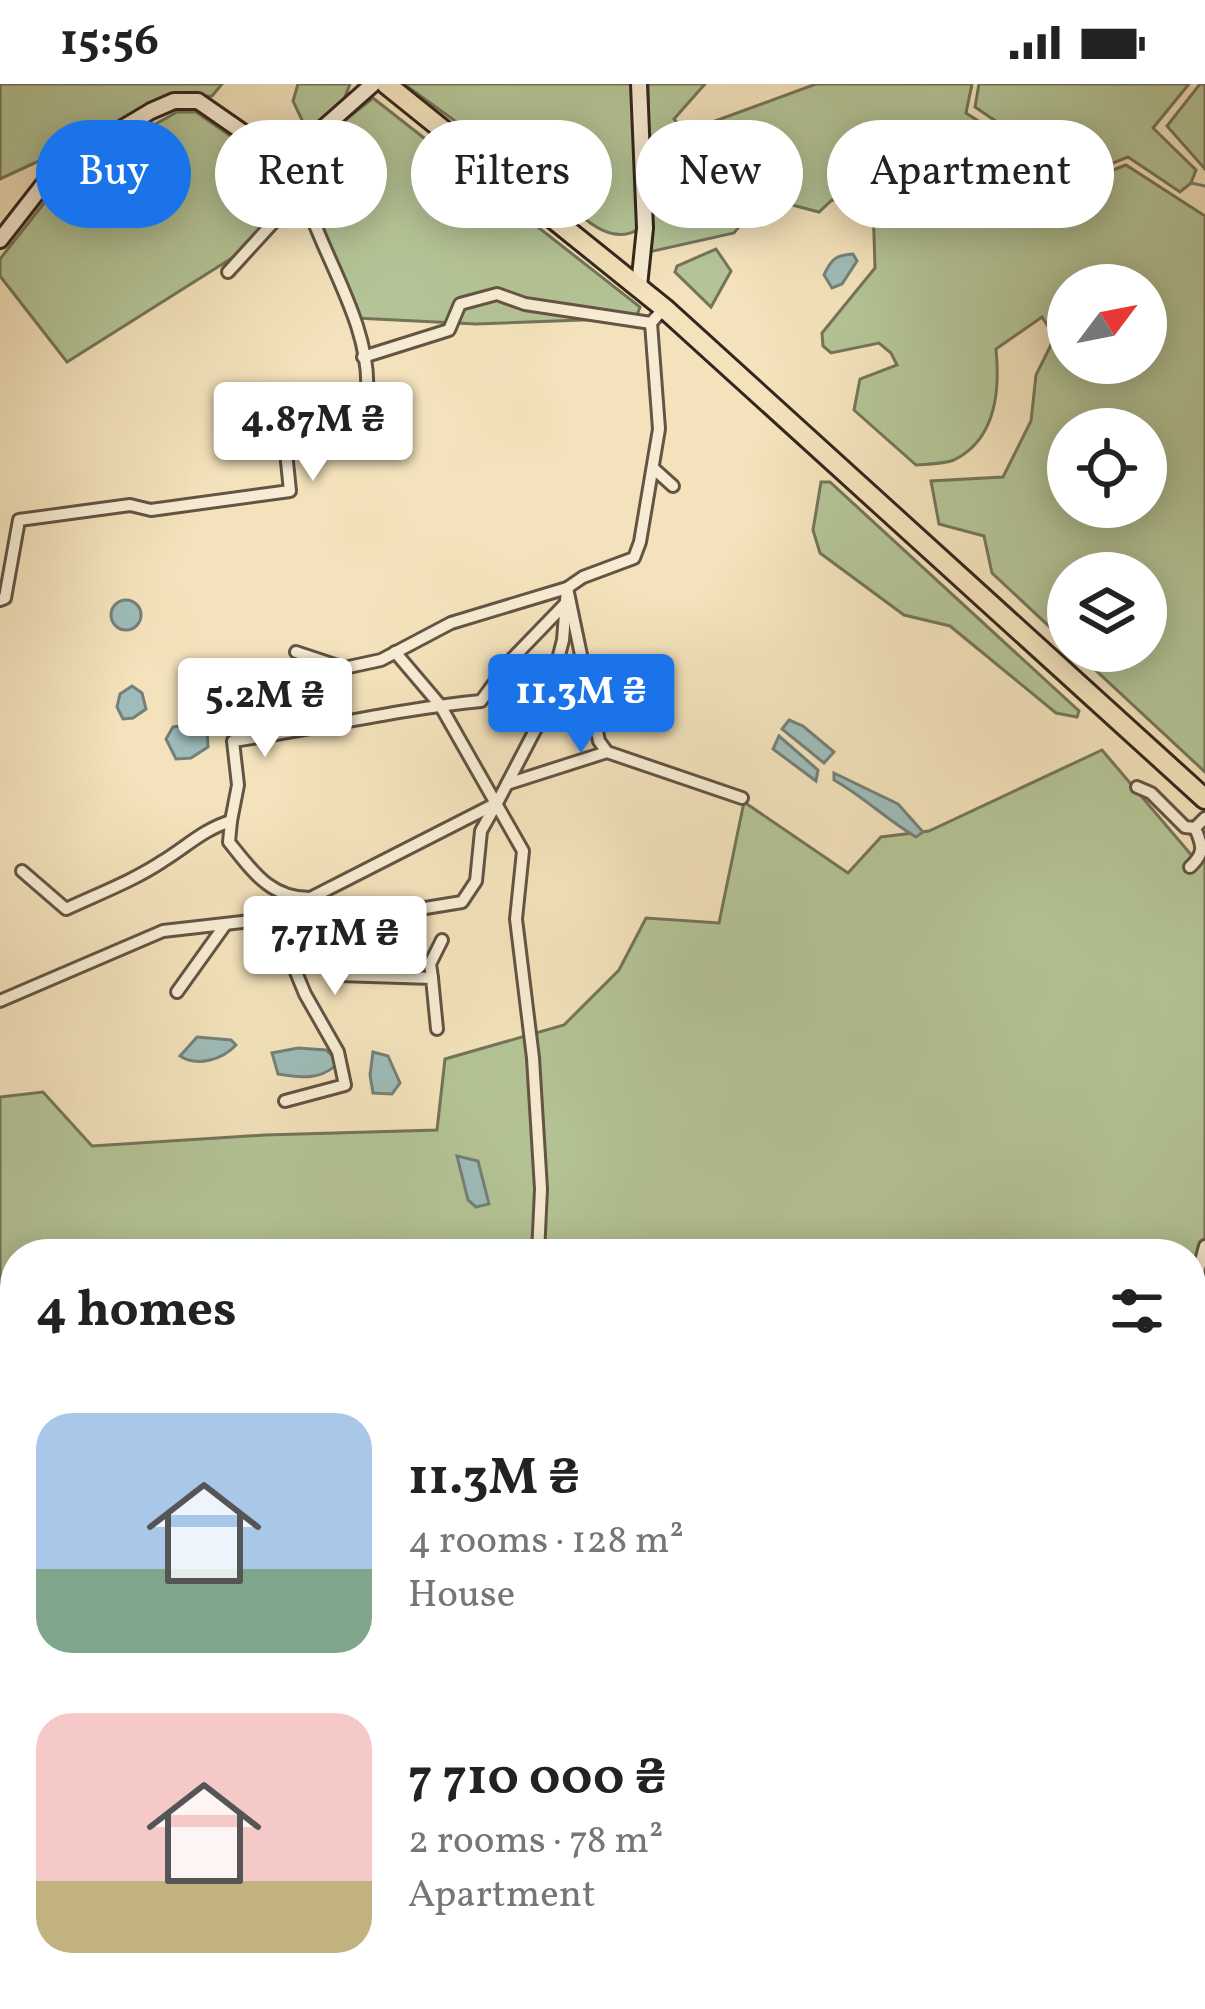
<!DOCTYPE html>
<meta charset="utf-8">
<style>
:root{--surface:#fff;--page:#f6f6f6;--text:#222;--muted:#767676;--accent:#1a73e8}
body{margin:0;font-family:Vollkorn,serif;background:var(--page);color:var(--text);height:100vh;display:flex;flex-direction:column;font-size:45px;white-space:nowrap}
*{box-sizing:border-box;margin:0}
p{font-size:39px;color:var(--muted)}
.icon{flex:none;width:66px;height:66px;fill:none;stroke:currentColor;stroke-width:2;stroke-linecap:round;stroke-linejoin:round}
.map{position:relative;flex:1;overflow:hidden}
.drawer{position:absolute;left:0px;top:1155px;width:1206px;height:771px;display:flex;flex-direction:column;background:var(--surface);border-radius:48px 48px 0 0;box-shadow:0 6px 30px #0003}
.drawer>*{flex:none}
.hud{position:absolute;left:36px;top:36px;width:1134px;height:108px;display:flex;gap:24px}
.needle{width:78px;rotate:58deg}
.buttons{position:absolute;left:1047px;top:180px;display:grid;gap:24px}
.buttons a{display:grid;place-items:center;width:120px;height:120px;border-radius:50%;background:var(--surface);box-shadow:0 6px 30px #0003;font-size:60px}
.price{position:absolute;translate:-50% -102px;padding:0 27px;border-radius:12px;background:#fff;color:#222;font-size:39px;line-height:78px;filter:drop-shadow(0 3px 6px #0008)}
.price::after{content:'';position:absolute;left:50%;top:72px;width:36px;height:27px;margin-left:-18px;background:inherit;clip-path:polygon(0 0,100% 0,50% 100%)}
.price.on{background:var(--accent);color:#fff}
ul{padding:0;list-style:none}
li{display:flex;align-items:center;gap:36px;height:300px;padding:0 36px}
li span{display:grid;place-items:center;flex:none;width:336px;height:240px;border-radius:36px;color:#555}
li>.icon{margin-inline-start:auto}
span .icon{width:144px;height:144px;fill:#fffc;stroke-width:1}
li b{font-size:51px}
h2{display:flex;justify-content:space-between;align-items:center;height:144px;padding:0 36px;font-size:51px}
.tag{padding:0 42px;border-radius:54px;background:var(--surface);box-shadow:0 6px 30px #0003;font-size:42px;line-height:108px}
.tag.on{background:var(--accent);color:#fff}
.status{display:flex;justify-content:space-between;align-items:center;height:84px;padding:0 60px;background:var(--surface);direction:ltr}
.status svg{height:33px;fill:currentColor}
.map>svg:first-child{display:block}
.green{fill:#b4c496;stroke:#747459;stroke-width:3;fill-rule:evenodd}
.water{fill:#9ebcb9;stroke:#74807a;stroke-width:3}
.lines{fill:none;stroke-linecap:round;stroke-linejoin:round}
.stream{stroke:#74807a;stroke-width:3}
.street-casing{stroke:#645444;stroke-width:16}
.secondary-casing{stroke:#35251c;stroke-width:20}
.highway-casing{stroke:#35251c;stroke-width:24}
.street{stroke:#f7ecd3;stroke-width:10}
.secondary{stroke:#f7ecd3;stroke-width:14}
.highway{stroke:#f3e2bb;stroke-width:18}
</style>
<div class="status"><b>15:56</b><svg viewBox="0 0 49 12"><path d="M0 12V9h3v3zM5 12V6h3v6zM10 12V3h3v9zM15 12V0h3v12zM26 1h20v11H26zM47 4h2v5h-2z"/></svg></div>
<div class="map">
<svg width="1205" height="1925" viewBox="0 0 1205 1925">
<rect width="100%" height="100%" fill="#f3e2bb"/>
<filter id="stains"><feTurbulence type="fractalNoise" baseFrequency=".00167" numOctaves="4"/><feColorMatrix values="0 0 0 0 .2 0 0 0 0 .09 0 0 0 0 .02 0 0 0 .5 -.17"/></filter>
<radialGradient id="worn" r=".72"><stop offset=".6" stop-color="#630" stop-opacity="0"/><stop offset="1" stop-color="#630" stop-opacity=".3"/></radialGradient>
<!-- green -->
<g class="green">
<polygon points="0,0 222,0 212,12 175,14 0,95"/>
<polygon points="298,0 350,0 341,23 309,51 293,17"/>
<path d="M404,0H638L639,145C607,165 576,126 552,107L549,96L536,85L502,71Z"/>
<path d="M648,0H705L674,35L685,48L816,0H972L966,29L1076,100L1126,81L1205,132V688L1075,567H1146V489H1068V560L992,489L984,452L939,440L931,397L1003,393L1031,337L1036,291L1055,253L1042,233L996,265C1000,305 997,355 954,376C944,380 927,380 916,381L854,326L860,295L897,281L891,269L879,259L831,269L823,262L822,249L875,184L873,119L832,116L819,128L781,118L743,138L734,149L649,168ZM1068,201H1146V279H1068ZM1068,345H1146V423H1068Z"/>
<polygon points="979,0 1189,0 1153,44 1196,86 1191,99 1180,108 1128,73 1078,93 975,23"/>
<polygon points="1200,0 1205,0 1205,85 1167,42"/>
<polygon points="373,14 640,223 636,234 476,240 356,234 318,144 315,60"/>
<polygon points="177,28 196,28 258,71 224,106 264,144 251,162 67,278 0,192 0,175 67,90"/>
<polygon points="716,165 731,187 711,223 675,188 677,182"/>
<polygon points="821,398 830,398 1079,627 1077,633 1056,629 950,542 904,531 820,469 813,446"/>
<polygon points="1102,666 1199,780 1205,776 1205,1163 1191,1225 1191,1170 15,1170 15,1911 691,1911 716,1925 0,1925 0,1013 43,1008 92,1062 265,1051 437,1046 445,975 564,941 619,886 646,834 719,839 744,718 848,789 881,753 929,747"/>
<polygon points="1205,1562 1205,1896 1191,1895 1191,1572"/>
</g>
<!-- water -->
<g class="water">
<path d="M853,170L857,177L842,200L832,204L824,191C831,175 836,171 853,170Z"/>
<polygon points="252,301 254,308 245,323 224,334 221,318 238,304"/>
<polygon points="259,322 267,337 230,350 227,339"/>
<circle cx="126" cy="531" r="15"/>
<polygon points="132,602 142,609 146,625 133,634 123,635 117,623 120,610"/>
<polygon points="789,636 803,642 834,668 824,679 782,645"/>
<polygon points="189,641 207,646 208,663 191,674 176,675 166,655 173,643"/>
<polygon points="779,652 818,686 816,697 773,665"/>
<path d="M834,689L898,720L923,748L916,753C887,736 864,713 834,696Z"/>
<path d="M197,953L231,956L236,961C222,976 197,983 180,972Z"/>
<path d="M298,964L326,966L333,972L335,982C318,997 298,993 278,990L272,969Z"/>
<polygon points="373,968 388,972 400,999 392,1010 373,1009 370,991"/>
<polygon points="457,1072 478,1077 489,1120 476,1123 468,1116"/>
</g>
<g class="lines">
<!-- stream -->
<polyline class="stream" points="1191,99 1205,102"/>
<defs>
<g id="street">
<polyline points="228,188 280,131 300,97"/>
<polyline points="363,273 449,246 460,220 497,210 525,220 651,239"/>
<polyline points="653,384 673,402"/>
<path d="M0,516L5,514L19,436L130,421L151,426L290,407L286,368L315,356L341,326L367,308C371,246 329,182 309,125C302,107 300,88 295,69"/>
<polyline points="296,568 344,584 381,576 451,539 567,504 599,657 607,668 742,714"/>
<polyline points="395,568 440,621 523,767 516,835 533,974 541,1105 538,1170"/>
<polyline points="507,700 607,668"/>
<polyline points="1137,703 1151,709 1185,743 1195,744"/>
<path d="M231,737L229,758C253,788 271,815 312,814L339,891L432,894L437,945"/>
<path d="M1190,783C1205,769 1203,762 1195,744L1205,734"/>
<path d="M22,787L66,825C98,810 133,797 163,777C186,763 204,745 231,737L238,701L233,657C316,645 398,625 481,617L512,575L566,519"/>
<polyline points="407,827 462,818 476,797 481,747 495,722"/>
<polyline points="272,830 305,910 338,968 345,1001 285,1017"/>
<polyline points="432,894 430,880 442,856"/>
<polyline points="177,908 225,841"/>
<polyline points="0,917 163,847 251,837 287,826 497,719 544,629 563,556 567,504 583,493 634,474 640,458 659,345 651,239 664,224"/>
<polyline points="1191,1215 1205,1162"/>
<polyline points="695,1911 715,1921 857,1920 888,1911"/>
<polyline points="500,1925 506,1911"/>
<polyline points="632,1925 633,1911"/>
<polyline points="975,1925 976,1911"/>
<polyline points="1047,1925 1049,1911"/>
</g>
<g id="secondary">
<polyline points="0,156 57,83 151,27 174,17 198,17 263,62 295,69 373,0"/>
<polyline points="639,202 645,144 639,0"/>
</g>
<polyline id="highway" points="386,0 664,224 1205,715"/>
</defs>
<!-- street casing -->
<use href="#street" class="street-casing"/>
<!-- secondary casing -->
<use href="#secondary" class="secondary-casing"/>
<!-- highway casing -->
<use href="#highway" class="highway-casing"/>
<!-- street -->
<use href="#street" class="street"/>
<!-- secondary -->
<use href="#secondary" class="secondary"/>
<!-- highway -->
<use href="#highway" class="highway"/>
</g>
<rect width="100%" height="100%" filter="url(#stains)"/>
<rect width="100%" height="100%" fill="url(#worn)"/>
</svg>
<div class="buttons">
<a><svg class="needle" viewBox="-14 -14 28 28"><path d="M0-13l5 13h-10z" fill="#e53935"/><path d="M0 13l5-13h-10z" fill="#767676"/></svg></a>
<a><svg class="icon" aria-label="locate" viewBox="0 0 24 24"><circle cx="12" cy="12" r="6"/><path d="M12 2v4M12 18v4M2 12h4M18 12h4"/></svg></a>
<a><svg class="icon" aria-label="layers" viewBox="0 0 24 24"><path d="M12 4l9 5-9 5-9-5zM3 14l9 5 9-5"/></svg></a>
</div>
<b class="price" style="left:313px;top:400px">4.87M ₴</b>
<b class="price on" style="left:581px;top:672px">11.3M ₴</b>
<b class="price" style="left:265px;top:676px">5.2M ₴</b>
<b class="price" style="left:335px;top:914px">7.71M ₴</b>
<div class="hud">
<a class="tag on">Buy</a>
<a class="tag">Rent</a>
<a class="tag">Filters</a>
<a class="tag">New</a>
<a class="tag">Apartment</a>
</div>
<section class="drawer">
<h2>4 homes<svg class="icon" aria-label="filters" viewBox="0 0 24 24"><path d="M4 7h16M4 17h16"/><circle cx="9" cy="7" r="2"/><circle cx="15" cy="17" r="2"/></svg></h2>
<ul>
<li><span style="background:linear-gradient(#a9c7e8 65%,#7fa58c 0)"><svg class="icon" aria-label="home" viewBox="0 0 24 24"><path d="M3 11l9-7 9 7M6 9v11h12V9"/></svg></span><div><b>11.3M ₴</b><p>4 rooms · 128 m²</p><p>House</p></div></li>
<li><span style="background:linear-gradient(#f6c9c9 70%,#c2b280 0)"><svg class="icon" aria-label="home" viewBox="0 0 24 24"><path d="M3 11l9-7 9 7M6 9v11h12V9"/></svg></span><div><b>7 710 000 ₴</b><p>2 rooms · 78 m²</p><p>Apartment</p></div></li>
</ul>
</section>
</div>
